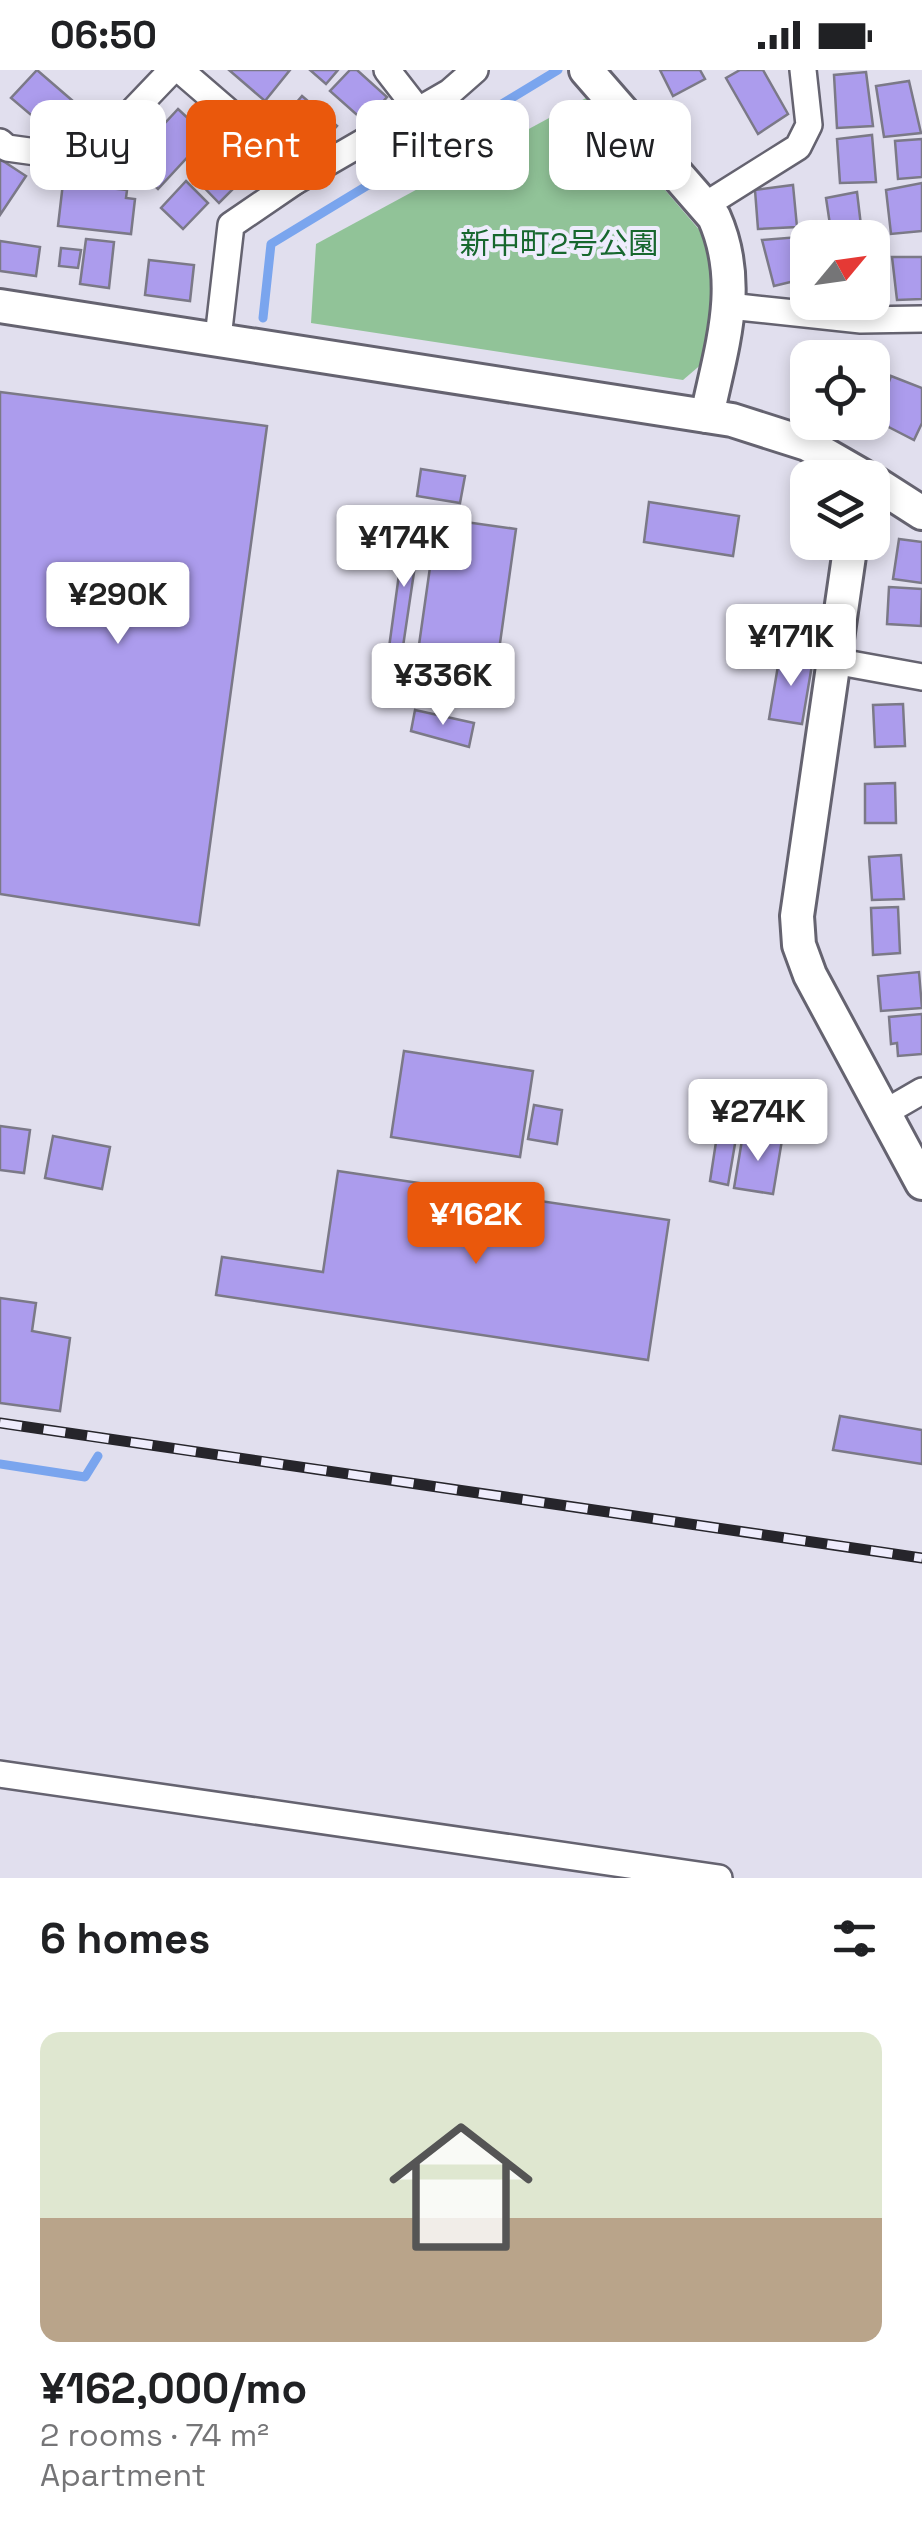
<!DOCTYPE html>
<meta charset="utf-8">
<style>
:root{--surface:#fff;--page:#f6f6f6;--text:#202124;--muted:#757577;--line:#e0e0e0;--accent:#ea580c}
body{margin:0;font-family:"Space Grotesk","Noto Sans JP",sans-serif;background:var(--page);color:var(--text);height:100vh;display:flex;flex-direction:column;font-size:38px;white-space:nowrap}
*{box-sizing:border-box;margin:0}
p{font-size:32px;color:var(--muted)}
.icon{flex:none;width:55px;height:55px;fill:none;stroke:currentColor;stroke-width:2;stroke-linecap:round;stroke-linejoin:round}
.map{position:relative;height:1808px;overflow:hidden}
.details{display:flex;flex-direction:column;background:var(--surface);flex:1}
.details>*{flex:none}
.hud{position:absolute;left:30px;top:30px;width:862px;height:90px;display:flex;gap:20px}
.needle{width:65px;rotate:61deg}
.fabs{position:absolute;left:790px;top:150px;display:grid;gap:20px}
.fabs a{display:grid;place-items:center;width:100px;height:100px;border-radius:20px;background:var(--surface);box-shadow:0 5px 15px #0003;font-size:50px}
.price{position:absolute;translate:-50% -85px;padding:0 22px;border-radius:10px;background:#fff;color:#222;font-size:32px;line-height:65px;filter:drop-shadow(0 2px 5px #0008)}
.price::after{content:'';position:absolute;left:50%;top:60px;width:30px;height:22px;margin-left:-15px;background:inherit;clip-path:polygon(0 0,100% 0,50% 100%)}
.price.active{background:var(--accent);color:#fff}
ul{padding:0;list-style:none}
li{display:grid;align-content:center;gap:20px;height:530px;padding:0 40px}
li+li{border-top:2px solid var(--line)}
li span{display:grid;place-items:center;height:310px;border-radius:20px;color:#555}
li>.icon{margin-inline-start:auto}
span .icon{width:180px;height:180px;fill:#fffc;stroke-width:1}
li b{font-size:42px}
h2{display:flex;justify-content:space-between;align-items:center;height:120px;padding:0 40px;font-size:42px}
.pill{padding:0 35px;border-radius:20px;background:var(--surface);box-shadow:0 5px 15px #0003;font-size:35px;line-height:90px}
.pill.active{background:var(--accent);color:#fff}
.status{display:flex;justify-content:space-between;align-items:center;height:70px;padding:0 50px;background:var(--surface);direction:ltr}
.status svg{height:28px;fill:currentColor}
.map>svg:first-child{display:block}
.green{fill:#91c398}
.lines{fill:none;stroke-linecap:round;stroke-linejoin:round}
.stream{stroke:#7aa5ee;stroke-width:9}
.building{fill:#ac9ced;stroke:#7b7987;stroke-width:2.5}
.minor-casing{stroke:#656370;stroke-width:30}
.tertiary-casing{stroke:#656370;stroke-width:38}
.minor{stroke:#fff;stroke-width:25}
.tertiary{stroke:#fff;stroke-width:32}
.rail-casing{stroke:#26252b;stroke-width:11}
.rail{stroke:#eeecfc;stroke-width:8;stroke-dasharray:22;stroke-linecap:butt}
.labels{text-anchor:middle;stroke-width:8;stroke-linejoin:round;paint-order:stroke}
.park-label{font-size:30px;fill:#17672e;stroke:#eeecfc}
</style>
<div class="status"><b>06:50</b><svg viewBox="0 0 49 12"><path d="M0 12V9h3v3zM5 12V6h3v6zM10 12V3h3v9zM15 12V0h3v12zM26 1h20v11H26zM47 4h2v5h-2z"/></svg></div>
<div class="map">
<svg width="922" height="1808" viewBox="0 0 922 1808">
<rect width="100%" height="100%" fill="#e1dfee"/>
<!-- green -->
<polygon class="green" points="586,28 708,170 716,228 704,292 683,310 311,253 316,174"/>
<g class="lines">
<!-- stream -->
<g class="stream">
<polyline points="263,248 271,174 558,0"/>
<polyline points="0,1394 85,1407 98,1386"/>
</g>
</g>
<!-- building -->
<g class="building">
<polygon points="37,0 74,32 50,61 11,28"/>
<polygon points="229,0 290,0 265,31"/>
<polygon points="310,0 338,0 326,14"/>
<polygon points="350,0 357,0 387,27 365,52 330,21"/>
<polygon points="660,0 700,0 705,9 673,26"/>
<polygon points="740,0 763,0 788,44 758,64 726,8"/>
<polygon points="866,2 873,56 837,58 834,5"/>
<polygon points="909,11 921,63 884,67 876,16"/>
<polygon points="302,26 337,56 319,77 284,47"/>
<polygon points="178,39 207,66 158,119 129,92"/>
<polygon points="872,65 876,112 840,113 837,69"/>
<polygon points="922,69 922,107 898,109 895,71"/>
<polygon points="222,73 250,102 219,133 191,104"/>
<polygon points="0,89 26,106 0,145"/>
<polygon points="186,111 208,133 183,159 161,138"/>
<polygon points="63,113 127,120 126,128 135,129 131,164 58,156"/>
<polygon points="922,113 922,161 891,164 886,120"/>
<polygon points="793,115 797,157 758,159 755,120"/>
<polygon points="857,122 862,164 832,168 826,128"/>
<polygon points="799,167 807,208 774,216 762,170"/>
<polygon points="86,169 114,172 109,218 80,214"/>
<polygon points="0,171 40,177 36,206 0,201"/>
<polygon points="61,178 81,180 78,198 59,196"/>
<polygon points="892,187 922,187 922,229 897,230"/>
<polygon points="149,190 194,195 190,231 145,225"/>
<polygon points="891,306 922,318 922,353 914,370 875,350"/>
<polygon points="0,322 267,356 199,855 0,824"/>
<polygon points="421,399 465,406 460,433 417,426"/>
<polygon points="649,432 739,446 733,486 644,472"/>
<polygon points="437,448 516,459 493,623 466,619 468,604 416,596"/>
<polygon points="406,453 421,455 401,590 388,585"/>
<polygon points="899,469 922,472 922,513 893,509"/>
<polygon points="889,517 922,519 921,556 887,554"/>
<polygon points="780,584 813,589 802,654 769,649"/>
<polygon points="903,634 905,676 875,677 873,635"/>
<polygon points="415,640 474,653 469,677 411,661"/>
<polygon points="895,713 896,753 865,753 865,714"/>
<polygon points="901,785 904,829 872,830 869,787"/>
<polygon points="898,837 900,883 873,885 871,838"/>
<polygon points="919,902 922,938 881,941 878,906"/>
<polygon points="922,944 922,984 898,986 897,973 891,974 889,947"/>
<polygon points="404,981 533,1001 520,1087 391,1067"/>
<polygon points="534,1035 562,1040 557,1074 528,1069"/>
<polygon points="0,1056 30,1060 24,1103 0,1100"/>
<polygon points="718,1059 737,1062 728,1115 710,1111"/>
<polygon points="743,1064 782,1070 773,1124 734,1118"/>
<polygon points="53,1066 110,1077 102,1119 45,1108"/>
<polygon points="338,1101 669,1150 648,1290 216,1225 222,1187 323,1202"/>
<polygon points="0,1228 36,1233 32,1261 70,1268 60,1341 0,1333"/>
<polygon points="840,1346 922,1360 922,1394 833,1380"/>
</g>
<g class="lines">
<defs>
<g id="minor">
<polyline points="180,0 260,69 294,112"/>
<polyline points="387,0 418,40"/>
<polyline points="0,72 7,78 87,89 172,0"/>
<polyline points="704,136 798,77 809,55 803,0"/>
<polyline points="729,236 861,250 922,249"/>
<polyline points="218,268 231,155 294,112 450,22 475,0"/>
<polyline points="834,591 922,607"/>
<polyline points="884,1043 922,1021"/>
<polyline points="0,1704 719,1808"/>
</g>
<g id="tertiary">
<path d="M586,0L714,147C744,214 721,278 707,346"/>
<polyline points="0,236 732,350 807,374 866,408"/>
<polyline points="872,411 922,443"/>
<polyline points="851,472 797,846 799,875 810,905 922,1113"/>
</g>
</defs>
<!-- minor casing -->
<use href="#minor" class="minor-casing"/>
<!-- tertiary casing -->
<use href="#tertiary" class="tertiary-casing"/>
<!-- minor -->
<use href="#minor" class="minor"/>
<!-- tertiary -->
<use href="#tertiary" class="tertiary"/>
<defs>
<polyline id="rail" points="0,1353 922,1488"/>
</defs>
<!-- rail casing -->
<use href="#rail" class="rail-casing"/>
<!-- rail -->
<use href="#rail" class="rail"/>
</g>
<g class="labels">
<!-- park labels -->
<g class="park-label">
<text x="559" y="184">新中町2号公園</text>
</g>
</g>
</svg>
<div class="fabs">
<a><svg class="needle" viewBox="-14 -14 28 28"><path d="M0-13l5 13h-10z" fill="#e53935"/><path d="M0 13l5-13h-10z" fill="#757577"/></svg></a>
<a><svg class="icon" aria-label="locate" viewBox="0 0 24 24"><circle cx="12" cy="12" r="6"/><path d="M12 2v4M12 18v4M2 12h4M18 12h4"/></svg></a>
<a><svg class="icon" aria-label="layers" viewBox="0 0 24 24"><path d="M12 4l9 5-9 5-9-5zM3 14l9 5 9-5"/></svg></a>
</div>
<b class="price" style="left:404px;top:520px">¥174K</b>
<b class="price" style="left:118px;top:577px">¥290K</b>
<b class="price" style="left:791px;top:619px">¥171K</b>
<b class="price" style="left:443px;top:658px">¥336K</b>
<b class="price" style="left:758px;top:1094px">¥274K</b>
<b class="price active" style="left:476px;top:1197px">¥162K</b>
<div class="hud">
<a class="pill">Buy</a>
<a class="pill active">Rent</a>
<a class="pill">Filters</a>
<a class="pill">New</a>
</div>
</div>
<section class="details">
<h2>6 homes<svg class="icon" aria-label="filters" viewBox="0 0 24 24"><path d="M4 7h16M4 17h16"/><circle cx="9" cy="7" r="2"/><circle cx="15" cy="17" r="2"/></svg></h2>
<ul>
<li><span style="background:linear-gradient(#dfe7d0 60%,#b9a48a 0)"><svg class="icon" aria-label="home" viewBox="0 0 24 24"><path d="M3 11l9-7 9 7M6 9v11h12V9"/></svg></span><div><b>¥162,000/mo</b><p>2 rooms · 74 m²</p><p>Apartment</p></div></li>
</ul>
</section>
